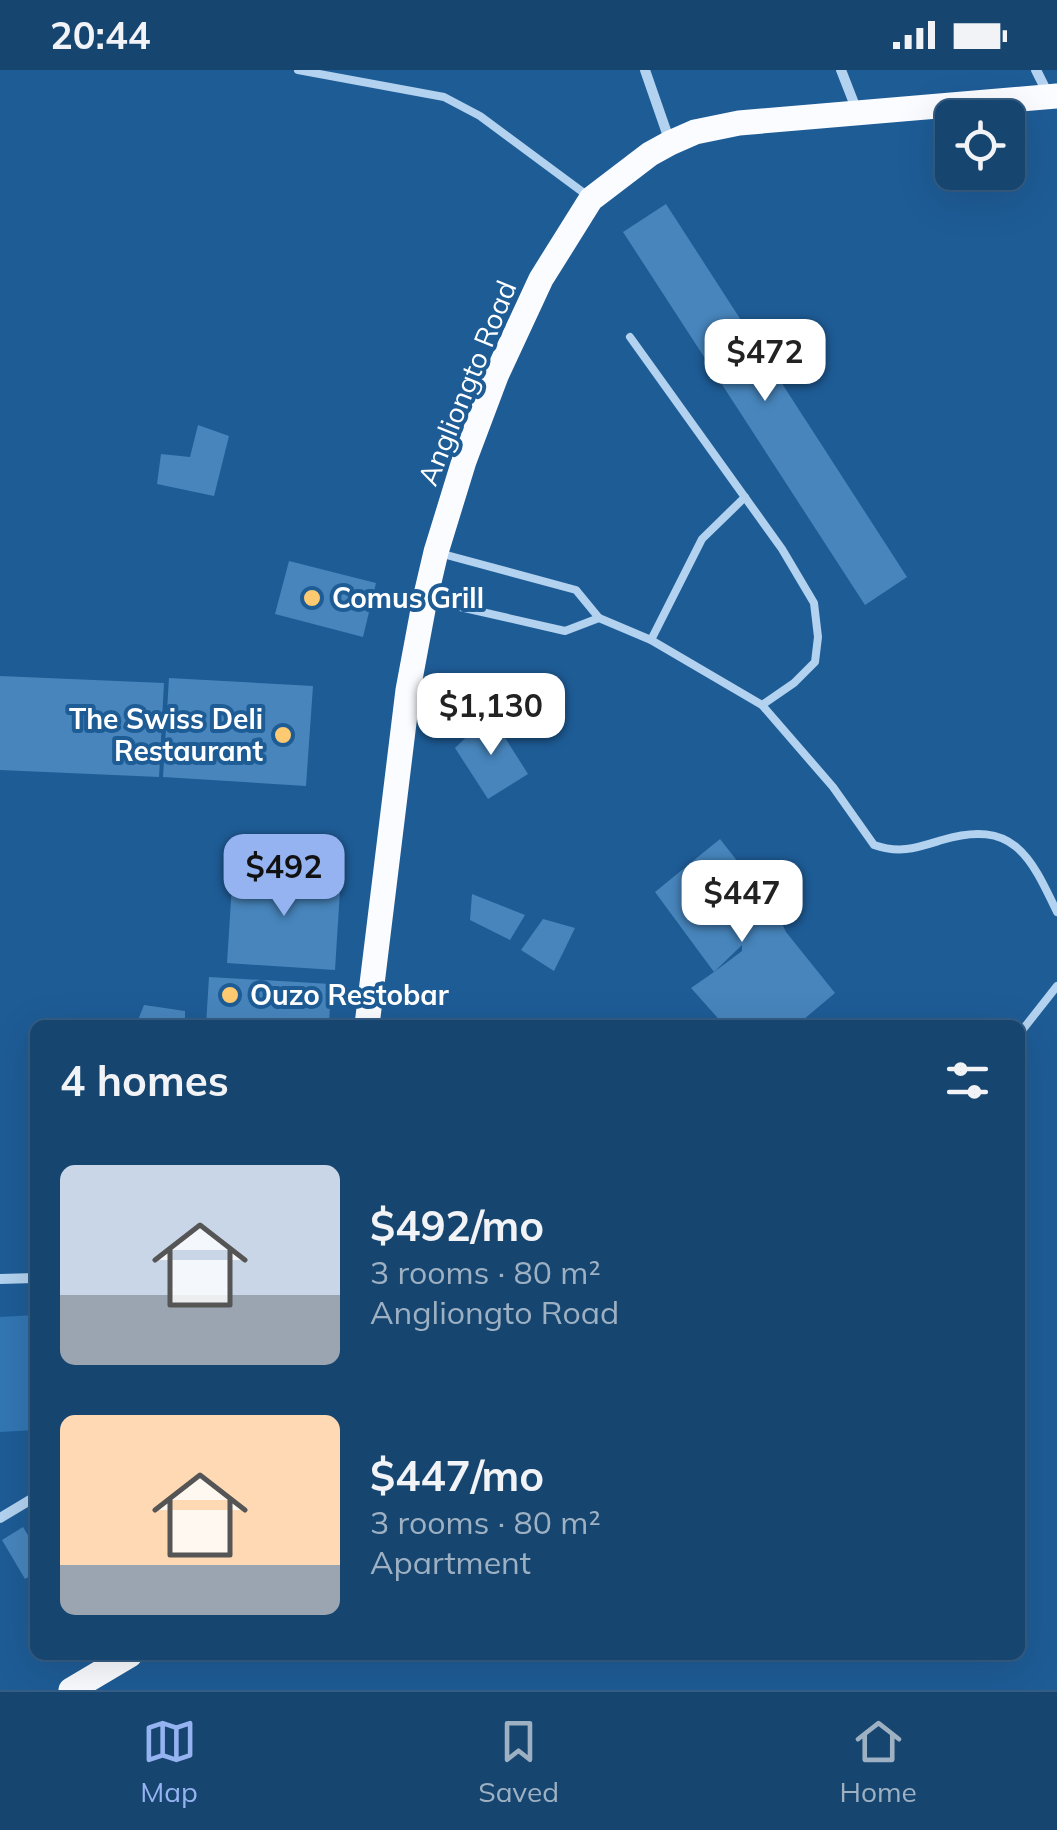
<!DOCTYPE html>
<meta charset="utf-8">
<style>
:root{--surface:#164570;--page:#234f78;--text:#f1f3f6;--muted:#9eb1c3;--line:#355d83;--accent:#95b2f1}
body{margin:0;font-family:Mulish,sans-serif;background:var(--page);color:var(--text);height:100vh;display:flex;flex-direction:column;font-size:38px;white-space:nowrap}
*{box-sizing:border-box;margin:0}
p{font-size:32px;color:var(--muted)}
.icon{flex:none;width:55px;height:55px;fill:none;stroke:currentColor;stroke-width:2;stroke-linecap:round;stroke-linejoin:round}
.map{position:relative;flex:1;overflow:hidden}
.panel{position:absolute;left:30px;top:950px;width:995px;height:640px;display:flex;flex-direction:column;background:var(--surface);border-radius:15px;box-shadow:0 10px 40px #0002,0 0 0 2px var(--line)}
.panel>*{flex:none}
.buttons{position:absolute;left:935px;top:30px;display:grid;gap:20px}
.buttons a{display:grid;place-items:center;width:90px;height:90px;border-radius:15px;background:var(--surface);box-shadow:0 10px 40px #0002,0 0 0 2px var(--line);font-size:50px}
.price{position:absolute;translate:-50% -85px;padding:0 22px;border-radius:20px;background:#fff;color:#222;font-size:32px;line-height:65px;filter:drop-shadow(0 2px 5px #0008)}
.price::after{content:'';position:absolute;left:50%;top:60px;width:30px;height:22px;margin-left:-15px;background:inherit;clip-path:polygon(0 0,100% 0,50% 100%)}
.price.selected{background:var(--accent);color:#111}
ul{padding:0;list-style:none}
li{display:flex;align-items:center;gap:30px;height:250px;padding:0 30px}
li span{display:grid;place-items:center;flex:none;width:280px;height:200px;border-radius:15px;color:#555}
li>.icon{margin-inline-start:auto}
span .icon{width:120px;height:120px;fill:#fffc;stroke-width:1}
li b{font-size:42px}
h2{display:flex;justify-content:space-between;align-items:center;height:120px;padding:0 30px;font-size:42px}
.status{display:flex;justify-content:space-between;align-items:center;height:70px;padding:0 50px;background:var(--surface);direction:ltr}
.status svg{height:28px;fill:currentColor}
.tab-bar{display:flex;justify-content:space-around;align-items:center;height:140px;border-top:2px solid var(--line);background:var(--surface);font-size:28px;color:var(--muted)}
.tab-bar a{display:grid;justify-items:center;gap:5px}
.tab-bar .selected{color:var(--accent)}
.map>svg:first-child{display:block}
.green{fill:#3276b3}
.building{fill:#4785bc}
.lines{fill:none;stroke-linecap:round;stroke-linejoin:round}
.service{stroke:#b2d2ef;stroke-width:8}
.minor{stroke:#b2d2ef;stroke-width:10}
.primary{stroke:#fafcff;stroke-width:25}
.poi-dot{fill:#fdca71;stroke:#1e5c96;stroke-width:4}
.labels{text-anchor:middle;stroke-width:8;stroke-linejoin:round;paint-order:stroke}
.street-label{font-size:28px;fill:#fff;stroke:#1e5c96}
.poi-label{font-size:28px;font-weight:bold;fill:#fff;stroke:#1e5c96;text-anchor:start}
</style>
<div class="status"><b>20:44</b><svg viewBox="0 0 49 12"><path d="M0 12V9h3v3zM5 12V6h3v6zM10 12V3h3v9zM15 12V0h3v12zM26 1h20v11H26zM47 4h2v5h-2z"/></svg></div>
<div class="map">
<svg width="1057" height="1620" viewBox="0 0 1057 1620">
<rect width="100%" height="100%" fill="#1e5c96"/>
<!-- green -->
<polygon class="green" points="35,1245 35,1360 0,1362 0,1247"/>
<!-- building -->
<g class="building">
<polygon points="666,134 907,507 865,535 623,162"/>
<polygon points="198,355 229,366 214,426 157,414 161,384 190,387"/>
<polygon points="289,491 376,513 363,567 275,544"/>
<polygon points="0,606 164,613 159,707 0,700"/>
<polygon points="169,608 313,616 306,716 163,707"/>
<polygon points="490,644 528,704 488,729 455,678"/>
<polygon points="720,769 777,842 786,862 835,923 797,955 724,955 691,918 714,902 742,881 742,875 714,902 655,822"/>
<polygon points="233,799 341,805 335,900 227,893"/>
<polygon points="472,824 525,845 510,870 470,850"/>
<polygon points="543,849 575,858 554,901 521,880"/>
<polygon points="209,907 331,914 329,955 206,955"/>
<polygon points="144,935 185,941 185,955 136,955"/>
<polygon points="23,1457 35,1477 35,1503 25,1509 2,1470"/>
</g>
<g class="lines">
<!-- service -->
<g class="service">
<polyline points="298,0 444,27 480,46 588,126"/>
<polyline points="630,267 782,479 814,533 818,567 815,592 794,613 762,635"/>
<path d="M439,483L576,520L599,548L651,570L762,635L833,717L874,775C900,784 916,778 942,770C1013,749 1030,785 1057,842"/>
<polyline points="429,530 565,561 599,548"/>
<polyline points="651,570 702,469 745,427"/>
<polyline points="1020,963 1057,916"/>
</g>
<!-- minor -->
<g class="minor">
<polyline points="645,0 670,72"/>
<polyline points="841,0 857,41"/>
<polyline points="1036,0 1049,26"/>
<polyline points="0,1209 35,1208"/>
<polyline points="0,1448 35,1427"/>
</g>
<!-- primary -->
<g class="primary">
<polyline points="367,955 408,620 425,529 436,482 464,391 496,306 541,209 591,129 650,84 670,73 695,62 739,53 1057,26"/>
<polyline points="71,1620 130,1585"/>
</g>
</g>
<!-- markers -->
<g class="poi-dot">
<circle cx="312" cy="528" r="10"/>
<circle cx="283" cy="665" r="10"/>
<circle cx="230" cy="925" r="10"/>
</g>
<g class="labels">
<!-- street labels -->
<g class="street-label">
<text transform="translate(467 313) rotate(-68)" y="10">Angliongto Road</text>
</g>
<!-- poi labels -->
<g class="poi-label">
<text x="332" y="538">Comus Grill</text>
<text x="263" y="659" text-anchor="end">The Swiss Deli<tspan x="263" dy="32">Restaurant</tspan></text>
<text x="250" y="935">Ouzo Restobar</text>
</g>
</g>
</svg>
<div class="buttons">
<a><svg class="icon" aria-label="locate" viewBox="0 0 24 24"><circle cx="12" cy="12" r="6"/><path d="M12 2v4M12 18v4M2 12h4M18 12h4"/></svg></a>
</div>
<b class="price" style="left:765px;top:334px">$472</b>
<b class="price" style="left:491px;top:688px">$1,130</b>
<b class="price selected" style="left:284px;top:849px">$492</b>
<b class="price" style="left:742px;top:875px">$447</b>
<section class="panel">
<h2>4 homes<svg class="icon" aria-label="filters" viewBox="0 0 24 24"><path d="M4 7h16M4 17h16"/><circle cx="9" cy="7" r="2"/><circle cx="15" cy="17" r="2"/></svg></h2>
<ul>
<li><span style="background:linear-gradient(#c9d6e8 65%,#9aa5b1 0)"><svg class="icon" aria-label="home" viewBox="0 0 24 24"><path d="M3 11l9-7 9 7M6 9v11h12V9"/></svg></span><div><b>$492/mo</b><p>3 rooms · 80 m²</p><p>Angliongto Road</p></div></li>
<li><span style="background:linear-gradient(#ffd9b3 75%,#9aa5b1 0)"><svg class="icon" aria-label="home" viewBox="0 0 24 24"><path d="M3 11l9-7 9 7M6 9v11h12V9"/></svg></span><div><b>$447/mo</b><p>3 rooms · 80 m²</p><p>Apartment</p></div></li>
</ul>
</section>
</div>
<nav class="tab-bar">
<a class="selected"><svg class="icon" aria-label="map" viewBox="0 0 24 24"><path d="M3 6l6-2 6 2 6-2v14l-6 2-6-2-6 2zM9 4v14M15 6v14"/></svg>Map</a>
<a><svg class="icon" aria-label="saved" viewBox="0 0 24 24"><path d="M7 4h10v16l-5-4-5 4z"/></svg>Saved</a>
<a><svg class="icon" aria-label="home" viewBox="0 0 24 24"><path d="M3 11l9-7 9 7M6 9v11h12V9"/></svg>Home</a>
</nav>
